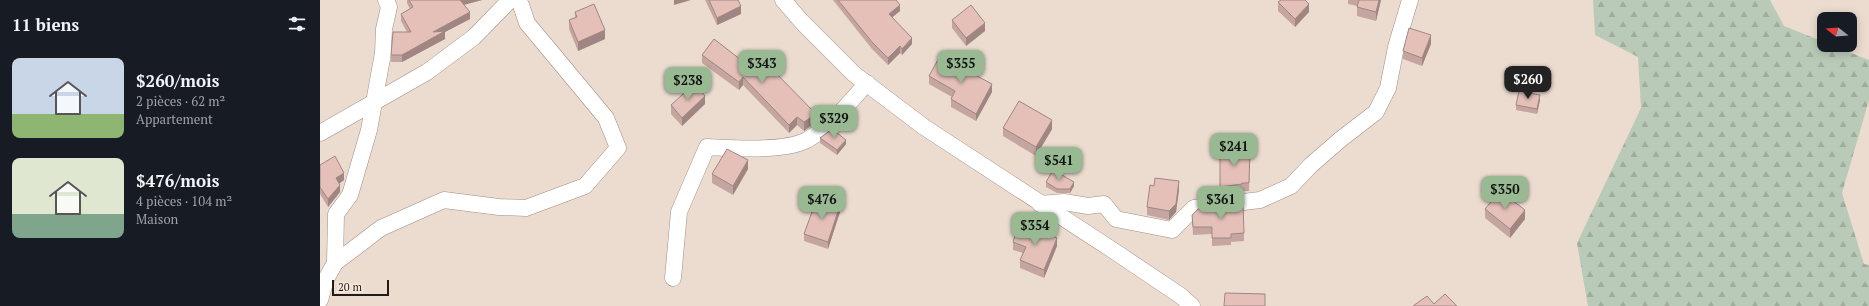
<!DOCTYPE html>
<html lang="fr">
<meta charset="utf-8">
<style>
:root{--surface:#171b24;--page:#20242c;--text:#f1f3f6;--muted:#9ea1a6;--accent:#98b991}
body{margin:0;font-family:"PT Serif",serif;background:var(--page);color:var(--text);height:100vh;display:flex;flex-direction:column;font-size:15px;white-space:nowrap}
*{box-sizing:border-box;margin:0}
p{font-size:13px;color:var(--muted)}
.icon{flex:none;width:22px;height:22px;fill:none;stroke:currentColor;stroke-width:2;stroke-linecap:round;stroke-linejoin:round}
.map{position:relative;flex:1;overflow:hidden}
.drawer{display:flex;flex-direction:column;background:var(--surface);width:320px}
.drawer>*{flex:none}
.needle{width:26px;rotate:287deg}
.controls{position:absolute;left:1497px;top:12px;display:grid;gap:8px}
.controls a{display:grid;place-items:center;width:40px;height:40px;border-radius:8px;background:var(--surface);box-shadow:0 2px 10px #0003;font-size:20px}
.scale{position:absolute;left:12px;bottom:10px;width:57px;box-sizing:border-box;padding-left:4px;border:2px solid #211c17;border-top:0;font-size:11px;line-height:14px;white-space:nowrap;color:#211c17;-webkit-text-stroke:3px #f9e9dd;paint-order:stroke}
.price{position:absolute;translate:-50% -34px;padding:0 9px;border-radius:8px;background:var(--accent);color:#111;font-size:13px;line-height:26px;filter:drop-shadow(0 1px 2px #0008)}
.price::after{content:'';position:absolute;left:50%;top:24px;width:12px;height:9px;margin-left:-6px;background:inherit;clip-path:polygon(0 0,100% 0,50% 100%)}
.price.current{background:#222;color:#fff}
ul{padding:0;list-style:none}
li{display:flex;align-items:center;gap:12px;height:100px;padding:0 12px}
li span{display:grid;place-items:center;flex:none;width:112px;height:80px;border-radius:8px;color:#555}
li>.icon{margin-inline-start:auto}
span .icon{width:48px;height:48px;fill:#fffc;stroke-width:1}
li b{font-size:17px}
h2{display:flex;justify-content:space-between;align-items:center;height:48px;padding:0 12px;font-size:17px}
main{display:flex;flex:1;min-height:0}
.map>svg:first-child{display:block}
.forest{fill:url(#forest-firs)}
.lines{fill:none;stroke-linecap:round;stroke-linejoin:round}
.street-casing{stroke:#9e8f84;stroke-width:17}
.street{stroke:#fff;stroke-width:16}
.wall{fill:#c4a59f}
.shaded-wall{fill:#a08682}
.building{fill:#e4c0b9;stroke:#a08682}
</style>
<main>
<section class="drawer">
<h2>11 biens<svg class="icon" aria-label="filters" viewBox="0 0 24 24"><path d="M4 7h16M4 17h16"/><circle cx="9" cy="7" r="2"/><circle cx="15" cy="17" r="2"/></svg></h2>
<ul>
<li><span style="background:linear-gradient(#c9d6e8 70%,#8fb573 0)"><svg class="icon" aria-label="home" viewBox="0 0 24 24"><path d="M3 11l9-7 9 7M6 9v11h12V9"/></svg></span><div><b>$260/mois</b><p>2 pièces · 62 m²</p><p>Appartement</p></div></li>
<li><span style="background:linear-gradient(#dfe7d0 70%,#7fa58c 0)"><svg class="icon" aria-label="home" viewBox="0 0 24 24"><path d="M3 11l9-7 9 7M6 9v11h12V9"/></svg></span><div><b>$476/mois</b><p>4 pièces · 104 m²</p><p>Maison</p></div></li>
</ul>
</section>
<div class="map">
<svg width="1549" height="306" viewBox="0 0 1549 306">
<defs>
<pattern id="forest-firs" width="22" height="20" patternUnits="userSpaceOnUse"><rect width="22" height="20" fill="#b9cab8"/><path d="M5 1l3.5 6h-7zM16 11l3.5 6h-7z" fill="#9fad9d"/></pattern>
</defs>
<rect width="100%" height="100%" fill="#ecdcd0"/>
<!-- forest -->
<polygon class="forest" points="1273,0 1450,0 1464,26 1504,42 1504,45 1511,45 1549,60 1549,100 1522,193 1544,264 1549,265 1549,306 1268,306 1257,243 1321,108 1318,57 1275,35"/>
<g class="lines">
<defs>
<g id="street">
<polyline points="463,0 482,22 534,74 604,127 794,251 861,296 872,306"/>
<polyline points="0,133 107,72 154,37 190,0"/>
<polyline points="720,204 744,202 768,206 784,204 796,219 852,230 874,208 940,200 971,186 991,165 1021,139 1056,112 1068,88 1076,47 1090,0"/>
<polyline points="15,263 16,214 30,195 49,130 63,53 64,29 69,7 66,0"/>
<path d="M353,278L359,212L387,147C413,148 464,152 487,140C511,126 529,103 547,83"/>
<polyline points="0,300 6,279 15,263 61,228 124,200 179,207 206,208 265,186 298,148 286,118 207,23 201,5 198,0"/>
</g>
</defs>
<!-- street casing -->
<use href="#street" class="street-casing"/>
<!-- street -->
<use href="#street" class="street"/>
</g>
<!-- wall -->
<g class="wall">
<polygon points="87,0 162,0 144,5 150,19 125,32 125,39 82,62 71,62 71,55 87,32 81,21 81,14 90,9 87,3"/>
<polygon points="385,0 418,0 421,14 397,25"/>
<polygon points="513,0 576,0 580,11 572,17 592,44 582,55 580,53 568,65 552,49"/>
<polygon points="1028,0 1061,0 1056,21 1037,16 1037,6 1028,4"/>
<polygon points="958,2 989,12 975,27 958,11"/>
<polygon points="255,12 285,39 258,51 249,29 249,20 255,18"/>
<polygon points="632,20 665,31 646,46 632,28"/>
<polygon points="394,39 496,122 484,131 477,125 469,133 423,85 419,90 382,63 382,55"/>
<polygon points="1111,44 1102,66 1083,59 1083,51"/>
<polygon points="609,76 672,92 656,121 631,107 631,99 632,97 609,84"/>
<polygon points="1220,100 1217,114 1196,110 1196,105"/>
<polygon points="385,104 362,126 351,114 351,105"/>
<polygon points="683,128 732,129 716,156 683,136"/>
<polygon points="500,138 526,144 517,155 500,143"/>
<polygon points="900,149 930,149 929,191 922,191 922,193 900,195"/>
<polygon points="0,165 24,180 19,183 20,192 8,207 0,194"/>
<polygon points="428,169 413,195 392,183 392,174"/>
<polygon points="726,182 754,186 750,193 737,193 726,187"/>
<polygon points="859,190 856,212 849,220 827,215 827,207"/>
<polygon points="1165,209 1205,219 1190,238 1165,218"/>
<polygon points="494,212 520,212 508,249 484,241 484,234"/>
<polygon points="872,215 924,233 924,241 911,242 911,245 892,246 892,234 873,235"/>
<polygon points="693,242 737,246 724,278 700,268 700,260 703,253 693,250"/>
</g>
<!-- shaded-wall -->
<g class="shaded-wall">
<polygon points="139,0 162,0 139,6"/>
<polygon points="354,0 371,0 354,5"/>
<polygon points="1059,0 1061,0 1056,21 1056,12"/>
<polygon points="989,4 989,12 975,27 975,19"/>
<polygon points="580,5 580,11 569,20 569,14"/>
<polygon points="421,6 421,14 397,25 397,18"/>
<polygon points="150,12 150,19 125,32 125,39 82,62 82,55 113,32"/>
<polygon points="665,23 665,31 646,46 646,38"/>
<polygon points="285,30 285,39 258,51 258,42"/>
<polygon points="1111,35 1111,44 1102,66 1102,58"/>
<polygon points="592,38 592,44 582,55 582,49"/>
<polygon points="580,46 580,53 568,65 568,58"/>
<polygon points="423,77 423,85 419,90 419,82"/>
<polygon points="672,84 672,92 656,121 656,114"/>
<polygon points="1220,95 1220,100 1217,114 1217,109"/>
<polygon points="385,96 385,104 362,126 362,118"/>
<polygon points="496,114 496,122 484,131 484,122"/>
<polygon points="477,117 477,125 469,133 469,125"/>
<polygon points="732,120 732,129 716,156 716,147"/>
<polygon points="526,140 526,144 517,155 517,150"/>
<polygon points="428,160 428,169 413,195 413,186"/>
<polygon points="24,173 24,180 16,186 16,178"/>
<polygon points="859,181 859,190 856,212 849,220 849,211"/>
<polygon points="754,182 754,186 750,193 750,189"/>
<polygon points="20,185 20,192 8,207 8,199"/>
<polygon points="520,205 520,212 508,249 508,242"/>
<polygon points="1205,210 1205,219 1190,238 1190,229"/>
<polygon points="737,238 737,246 724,278 724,270"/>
</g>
<!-- building -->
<g class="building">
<polygon points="89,0 140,0 150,12 113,32 125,31 82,55 71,55 73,32 91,32 81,14 93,7"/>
<polygon points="389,0 418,0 421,6 397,18"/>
<polygon points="518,0 576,0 580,5 569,14 592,38 582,49 580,46 568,58 552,42"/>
<polygon points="961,0 985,0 989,4 975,19 958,2"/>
<polygon points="1039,0 1059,0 1056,12 1037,7"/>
<polygon points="274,4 285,30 258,42 249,20 257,17 255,12"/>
<polygon points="651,5 665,23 646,38 632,20"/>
<polygon points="1089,28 1111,35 1102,58 1083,51"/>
<polygon points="394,39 438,73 447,64 496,114 484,122 477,117 469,125 423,77 419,82 382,55"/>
<polygon points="620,56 672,84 656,114 631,99 635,91 609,76"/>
<polygon points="374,84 385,96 362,118 351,105"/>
<polygon points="1199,91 1220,95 1217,109 1196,105"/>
<polygon points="699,101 732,120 716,147 683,128"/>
<polygon points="512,129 526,140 517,150 500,138"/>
<polygon points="407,149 428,160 413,186 392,174"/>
<polygon points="900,149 930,149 929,183 922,183 922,184 900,187"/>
<polygon points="15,156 24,173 16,178 20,185 8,199 0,187 0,165"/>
<polygon points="733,170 754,182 750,189 737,189 726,182"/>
<polygon points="835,178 859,181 856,204 849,211 827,207 830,185 834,186"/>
<polygon points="1180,191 1205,210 1190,229 1165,209"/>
<polygon points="497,199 520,205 508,242 484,234 492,212 494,212"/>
<polygon points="923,204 924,233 911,234 911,238 892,238 892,227 873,227 872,215 878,209"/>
<polygon points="698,226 713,230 714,228 737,238 724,270 700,260 706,247 693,242"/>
<polygon points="905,293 945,294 945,306 904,306"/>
<polygon points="1125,294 1137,306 1093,306 1107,296 1114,304"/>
</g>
</svg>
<div class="controls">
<a><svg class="needle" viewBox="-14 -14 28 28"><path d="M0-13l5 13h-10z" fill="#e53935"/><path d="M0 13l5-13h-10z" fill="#9ea1a6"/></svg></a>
</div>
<div class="scale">20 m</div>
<b class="price" style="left:442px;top:84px">$343</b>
<b class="price" style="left:641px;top:84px">$355</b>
<b class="price current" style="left:1208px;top:100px">$260</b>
<b class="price" style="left:368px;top:101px">$238</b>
<b class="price" style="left:514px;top:139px">$329</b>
<b class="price" style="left:914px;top:167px">$241</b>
<b class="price" style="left:739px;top:181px">$541</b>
<b class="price" style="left:1185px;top:210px">$350</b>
<b class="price" style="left:502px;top:220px">$476</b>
<b class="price" style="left:901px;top:220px">$361</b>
<b class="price" style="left:715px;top:246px">$354</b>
</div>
</main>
